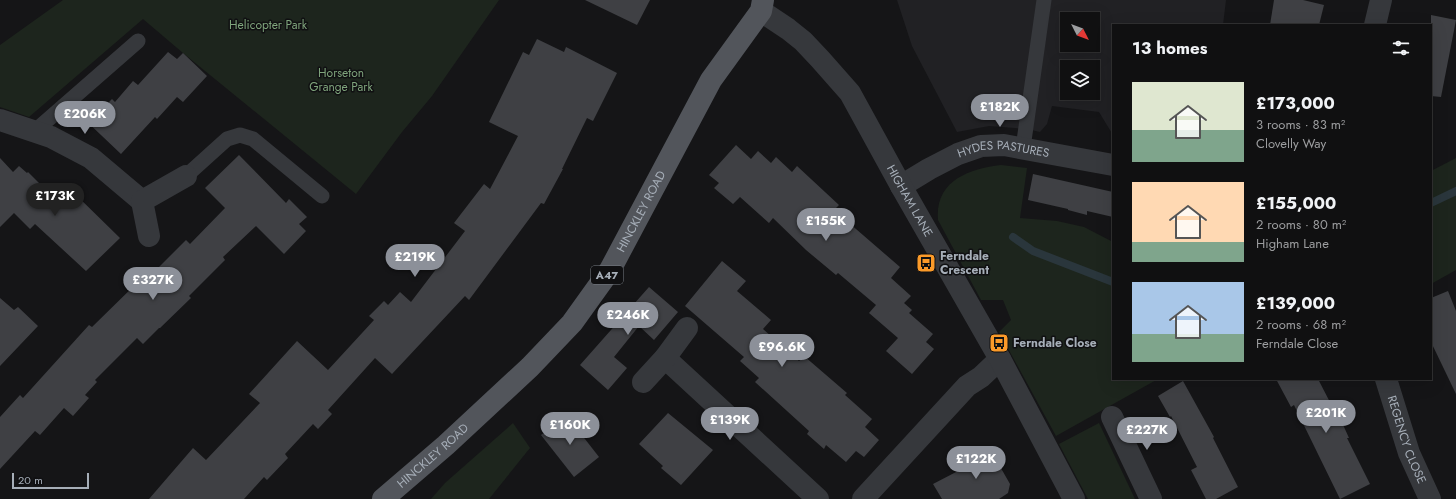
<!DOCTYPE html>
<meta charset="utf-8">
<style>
:root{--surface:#101011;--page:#1e1e1f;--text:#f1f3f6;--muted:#9c9d9f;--line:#303031;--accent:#8c9099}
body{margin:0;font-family:Jost,sans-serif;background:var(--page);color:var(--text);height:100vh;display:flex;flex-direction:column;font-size:15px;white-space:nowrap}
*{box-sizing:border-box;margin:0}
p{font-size:13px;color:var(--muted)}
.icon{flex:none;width:22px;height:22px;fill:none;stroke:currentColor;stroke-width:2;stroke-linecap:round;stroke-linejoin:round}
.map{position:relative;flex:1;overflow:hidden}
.sheet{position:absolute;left:1112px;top:24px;width:320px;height:356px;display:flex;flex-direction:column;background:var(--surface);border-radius:0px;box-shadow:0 4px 16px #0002,0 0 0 1px var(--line)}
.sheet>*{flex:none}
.needle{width:26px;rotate:132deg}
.buttons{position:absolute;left:1060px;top:12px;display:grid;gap:8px}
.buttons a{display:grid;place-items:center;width:40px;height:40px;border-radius:0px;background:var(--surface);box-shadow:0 4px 16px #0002,0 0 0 1px var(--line);font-size:20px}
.scale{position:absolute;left:12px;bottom:10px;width:77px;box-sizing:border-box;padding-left:4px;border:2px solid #a6aeb8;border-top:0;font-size:11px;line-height:14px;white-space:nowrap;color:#a6aeb8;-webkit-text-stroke:3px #101012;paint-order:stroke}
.price{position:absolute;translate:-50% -34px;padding:0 9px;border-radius:14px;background:var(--accent);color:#fff;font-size:13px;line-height:26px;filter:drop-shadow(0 1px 2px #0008)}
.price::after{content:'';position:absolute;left:50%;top:24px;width:12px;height:9px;margin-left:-6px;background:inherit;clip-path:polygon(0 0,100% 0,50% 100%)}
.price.on{background:#222;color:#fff}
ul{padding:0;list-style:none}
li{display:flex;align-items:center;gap:12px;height:100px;padding:0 20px}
li span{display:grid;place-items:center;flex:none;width:112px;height:80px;border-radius:0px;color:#555}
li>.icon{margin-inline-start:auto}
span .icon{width:48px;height:48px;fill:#fffc;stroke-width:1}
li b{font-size:17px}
h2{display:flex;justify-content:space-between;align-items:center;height:48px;padding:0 20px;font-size:17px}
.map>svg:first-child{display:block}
.built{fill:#212124;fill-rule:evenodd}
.green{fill:#1d251d}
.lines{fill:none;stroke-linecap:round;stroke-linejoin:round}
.stream{stroke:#2a363c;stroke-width:8}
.building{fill:#3f4044}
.service{stroke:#36383c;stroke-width:15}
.minor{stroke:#36383c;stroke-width:22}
.tertiary{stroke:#36383c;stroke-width:22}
.primary{stroke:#52555b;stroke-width:22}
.labels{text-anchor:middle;stroke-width:3;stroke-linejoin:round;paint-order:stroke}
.shield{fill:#101012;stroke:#797f86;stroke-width:1}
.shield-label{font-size:11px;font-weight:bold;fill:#a6aeb8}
.park-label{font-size:12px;fill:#7fa47c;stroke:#101012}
.street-label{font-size:12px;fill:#a6aeb8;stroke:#101012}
.poi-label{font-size:12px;font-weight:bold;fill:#a6aeb8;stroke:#101012;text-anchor:start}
</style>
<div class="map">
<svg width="1456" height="499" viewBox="0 0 1456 499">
<rect width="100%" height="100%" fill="#151517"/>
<!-- built -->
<path class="built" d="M897,0H1226L1223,25H1113V135L1099,112L1052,106L1047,124L1040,132L1027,129L989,126L957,132L912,46ZM1067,19H1093V45H1067ZM1067,67H1093V93H1067Z"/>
<!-- green -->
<g class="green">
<polygon points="63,0 499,0 432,96 402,132 356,194 183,53 143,19 29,117 0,107 0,45"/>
<polygon points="1456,158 1456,270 1431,284 1431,171"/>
<path d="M1001,165L1027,168L1020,218L1057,221L1084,227L1113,242V379H1158L1056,436L999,332L1011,320L1003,300H981L938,220C935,181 968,169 1001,165Z"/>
<polygon points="513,423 530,448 489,499 431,499 445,483"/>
<polygon points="1099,423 1135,499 1088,499 1059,444"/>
</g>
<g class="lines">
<!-- stream -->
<g class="stream">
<polyline points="1431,203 1456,191"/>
<polyline points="1013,237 1033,251 1113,282"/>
</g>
</g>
<!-- building -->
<g class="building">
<polygon points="585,0 650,0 637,25"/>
<polygon points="1274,0 1303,0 1324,5 1319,25 1270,25"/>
<polygon points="1431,15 1456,20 1441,97 1431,96"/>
<polygon points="537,39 564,52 566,47 617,73 593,121 587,118 562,169 563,169 544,204 541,203 469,300 465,296 392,374 375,358 328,410 332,414 318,429 313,424 285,454 288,458 267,480 264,477 244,499 149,499 193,448 206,460 260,403 249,394 297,341 328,370 374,320 369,316 384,301 388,305 400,292 411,302 465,231 454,223 484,184 490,189 518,136 489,122 523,52 529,55"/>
<polygon points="168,52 177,59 183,53 207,76 183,102 177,97 157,119 155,117 121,154 82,117 97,101 104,107 112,99 115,102 133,81 138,85"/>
<polygon points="736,145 751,159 758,151 771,163 776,157 792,172 797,166 839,205 834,210 900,267 891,278 911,296 904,303 912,310 909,313 933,334 926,342 934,349 912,374 886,351 898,338 869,313 876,305 838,273 836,275 806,250 773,218 769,223 740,197 733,204 714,188 719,183 709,175"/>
<polygon points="239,155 286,203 289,199 307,217 299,224 306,231 284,254 256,226 223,257 225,260 189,296 191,298 160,328 159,328 143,344 137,338 95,380 97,382 85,395 89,398 73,416 64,408 40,435 35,431 0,469 0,417 20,395 23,398 89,325 92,327 141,279 144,282 186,240 190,244 225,208 205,188"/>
<polygon points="0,158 13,172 19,166 27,173 28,172 61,205 73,192 120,238 86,271 35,224 30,229 14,213 0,227"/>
<polygon points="1033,174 1113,192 1113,217 1087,211 1087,215 1068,210 1068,209 1028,200"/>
<polygon points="722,261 746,281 737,291 771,320 763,329 799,361 804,356 847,393 845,395 872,419 865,427 879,440 864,457 856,451 846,462 826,445 824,449 807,434 809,431 755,382 759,378 740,361 744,357 685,306"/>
<polygon points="649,287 678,312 654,340 639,326 614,357 627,368 608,390 580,365"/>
<polygon points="1448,291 1456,311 1456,394 1431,342 1431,298"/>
<polygon points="0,298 14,310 18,307 38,326 0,366"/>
<polygon points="1276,379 1318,379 1333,408 1335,407 1349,438 1347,438 1370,484 1340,499 1294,405 1291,407"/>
<polygon points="1183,381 1214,437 1213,438 1238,487 1216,499 1206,499 1191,470 1197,467 1171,416 1170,417 1158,396"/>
<polygon points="668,413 713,450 681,485 661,468 663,466 639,444"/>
<polygon points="567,416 599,457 574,477 541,435"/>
<polygon points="990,449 1010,484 1008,493 999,499 942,499 933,484 958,471 957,468"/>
</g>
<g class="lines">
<!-- service -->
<g class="service">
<polyline points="35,131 138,41"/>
<polyline points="1023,148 1044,0"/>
<polyline points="186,176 227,139 240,135 253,139 322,196"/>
</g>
<!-- minor -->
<g class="minor">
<polyline points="1375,25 1381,0"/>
<polyline points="0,120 51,137 91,158 142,201"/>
<path id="s1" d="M901,186L929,169L958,154L981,146L1004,145L1113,165"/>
<polyline points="149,236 142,201 186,176"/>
<polyline points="665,358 818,499"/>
<path id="s2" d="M1386,379L1409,453L1430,499"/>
<polyline points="643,382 665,358 687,328"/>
<polyline points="1112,417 1151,499"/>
<polyline points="863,499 967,386 981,377 1000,359"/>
</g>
<!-- tertiary -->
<path class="tertiary" id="s3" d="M761,11L788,29L803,41L820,59L850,93L901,186L1000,359L1074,499"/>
<!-- primary -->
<path class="primary" id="s4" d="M383,499L446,445L530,367L572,323L610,270L711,80L761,11L763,0"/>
</g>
<!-- icons -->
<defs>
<symbol id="bus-square" viewBox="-11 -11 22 22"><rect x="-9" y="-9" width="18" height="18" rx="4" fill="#fb9a29" stroke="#101012"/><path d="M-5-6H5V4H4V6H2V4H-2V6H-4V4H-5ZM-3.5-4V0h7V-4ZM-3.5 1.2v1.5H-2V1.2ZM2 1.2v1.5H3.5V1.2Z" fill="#111"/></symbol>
</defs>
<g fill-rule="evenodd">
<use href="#bus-square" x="915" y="252" width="22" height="22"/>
<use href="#bus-square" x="988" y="332" width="22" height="22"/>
</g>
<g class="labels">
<!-- shield labels -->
<rect class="shield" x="591" y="266" width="32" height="18" rx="3"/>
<g class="shield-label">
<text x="607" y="279">A47</text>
</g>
<!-- park labels -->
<g class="park-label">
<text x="268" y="29">Helicopter Park</text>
<text x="341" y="77">Horseton<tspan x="341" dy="14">Grange Park</tspan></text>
</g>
<!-- street labels -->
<g class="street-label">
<text dy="4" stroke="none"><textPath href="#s1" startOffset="112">HYDES PASTURES</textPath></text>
<text dy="4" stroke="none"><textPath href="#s3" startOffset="245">HIGHAM LANE</textPath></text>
<text dy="4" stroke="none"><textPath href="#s4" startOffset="390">HINCKLEY ROAD</textPath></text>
<text dy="4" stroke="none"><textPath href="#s2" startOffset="64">REGENCY CLOSE</textPath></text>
<text dy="4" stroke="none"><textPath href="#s4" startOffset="66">HINCKLEY ROAD</textPath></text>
</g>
<!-- poi labels -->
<g class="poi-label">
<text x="940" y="260">Ferndale<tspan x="940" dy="14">Crescent</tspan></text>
<text x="1013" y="347">Ferndale Close</text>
</g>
</g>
</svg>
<div class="buttons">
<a><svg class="needle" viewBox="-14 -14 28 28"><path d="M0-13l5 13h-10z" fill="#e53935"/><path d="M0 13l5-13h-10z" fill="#9c9d9f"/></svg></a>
<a><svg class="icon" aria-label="layers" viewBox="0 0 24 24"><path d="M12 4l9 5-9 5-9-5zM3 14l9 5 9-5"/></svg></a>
</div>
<div class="scale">20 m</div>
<b class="price" style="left:1000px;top:128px">£182K</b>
<b class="price" style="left:85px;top:135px">£206K</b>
<b class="price on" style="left:55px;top:217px">£173K</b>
<b class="price" style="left:826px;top:242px">£155K</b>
<b class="price" style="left:415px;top:278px">£219K</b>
<b class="price" style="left:153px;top:301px">£327K</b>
<b class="price" style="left:628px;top:336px">£246K</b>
<b class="price" style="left:782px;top:368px">£96.6K</b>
<b class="price" style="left:1326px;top:434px">£201K</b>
<b class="price" style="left:730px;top:441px">£139K</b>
<b class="price" style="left:570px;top:446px">£160K</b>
<b class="price" style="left:1147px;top:451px">£227K</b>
<b class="price" style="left:976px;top:480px">£122K</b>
<section class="sheet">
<h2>13 homes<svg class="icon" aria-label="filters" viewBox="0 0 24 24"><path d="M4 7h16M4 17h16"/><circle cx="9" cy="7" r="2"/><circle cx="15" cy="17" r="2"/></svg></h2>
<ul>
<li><span style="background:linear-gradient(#dfe7d0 60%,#7fa58c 0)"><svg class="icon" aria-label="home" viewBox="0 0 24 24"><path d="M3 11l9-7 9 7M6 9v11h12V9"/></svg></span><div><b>£173,000</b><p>3 rooms · 83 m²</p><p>Clovelly Way</p></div></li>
<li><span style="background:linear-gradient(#ffd9b3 75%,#7fa58c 0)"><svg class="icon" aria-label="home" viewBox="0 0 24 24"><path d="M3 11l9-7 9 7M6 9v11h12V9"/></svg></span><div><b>£155,000</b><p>2 rooms · 80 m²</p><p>Higham Lane</p></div></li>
<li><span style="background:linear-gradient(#a9c7e8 65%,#7fa58c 0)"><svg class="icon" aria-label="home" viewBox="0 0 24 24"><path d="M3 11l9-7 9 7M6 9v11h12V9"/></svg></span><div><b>£139,000</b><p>2 rooms · 68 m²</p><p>Ferndale Close</p></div></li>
</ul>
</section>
</div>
